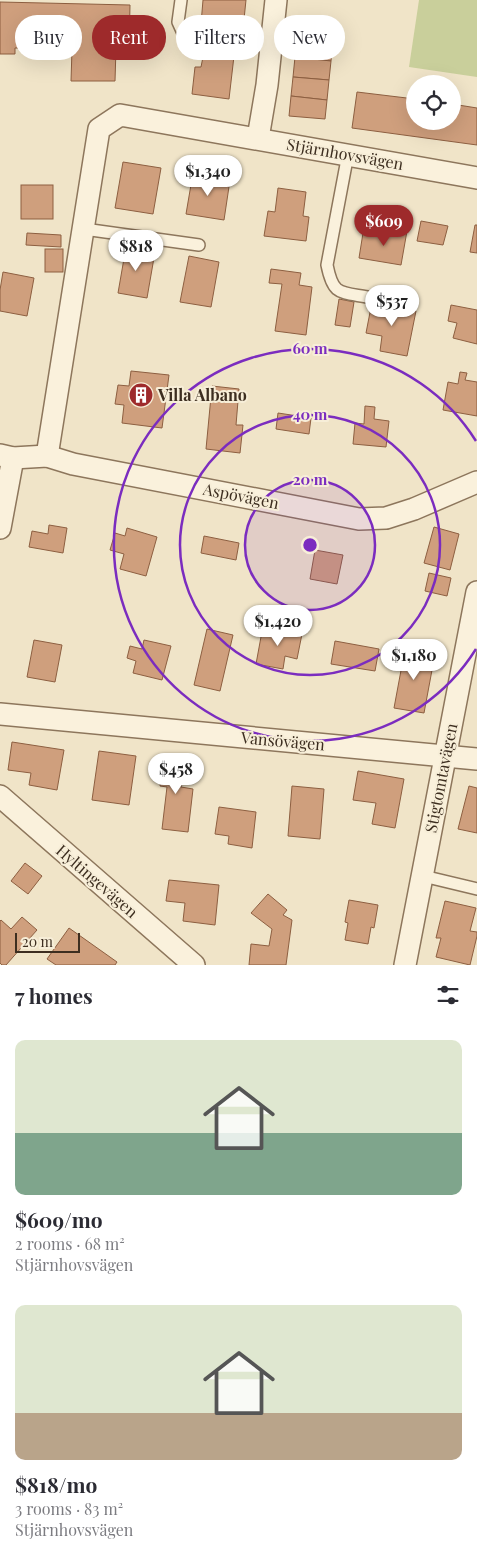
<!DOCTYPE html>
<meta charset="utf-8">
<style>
:root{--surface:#fff;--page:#f7f7f7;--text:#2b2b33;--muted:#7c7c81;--accent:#9e2a2b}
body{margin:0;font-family:"Playfair Display",serif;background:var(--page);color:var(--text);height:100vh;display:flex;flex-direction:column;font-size:19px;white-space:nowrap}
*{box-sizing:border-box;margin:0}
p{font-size:16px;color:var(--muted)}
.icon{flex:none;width:28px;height:28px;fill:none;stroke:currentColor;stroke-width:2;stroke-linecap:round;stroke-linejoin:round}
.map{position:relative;height:965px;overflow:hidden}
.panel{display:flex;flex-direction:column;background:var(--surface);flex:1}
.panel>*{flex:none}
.top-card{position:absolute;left:15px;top:15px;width:448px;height:45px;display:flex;gap:10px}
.fabs{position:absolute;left:406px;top:75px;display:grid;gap:10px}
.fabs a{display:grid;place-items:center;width:55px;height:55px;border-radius:50%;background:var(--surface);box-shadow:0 5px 20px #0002;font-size:25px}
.scale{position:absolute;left:15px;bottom:12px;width:65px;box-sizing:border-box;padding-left:5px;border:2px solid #3d2e20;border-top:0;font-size:14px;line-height:18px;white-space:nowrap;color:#3d2e20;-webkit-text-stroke:4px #f7eed8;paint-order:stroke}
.price{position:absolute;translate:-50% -42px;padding:0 11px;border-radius:18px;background:#fff;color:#222;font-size:16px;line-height:32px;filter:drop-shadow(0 1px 2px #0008)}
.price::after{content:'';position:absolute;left:50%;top:30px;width:15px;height:11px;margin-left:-8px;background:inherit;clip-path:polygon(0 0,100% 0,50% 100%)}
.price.current{background:var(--accent);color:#fff}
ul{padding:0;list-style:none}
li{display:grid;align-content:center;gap:10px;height:265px;padding:0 15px}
li span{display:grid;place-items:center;height:155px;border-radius:10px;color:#555}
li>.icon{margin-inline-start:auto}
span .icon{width:90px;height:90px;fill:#fffc;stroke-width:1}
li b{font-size:21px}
h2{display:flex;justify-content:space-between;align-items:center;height:60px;padding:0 15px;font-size:21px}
.tag{padding:0 18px;border-radius:22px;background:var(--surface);box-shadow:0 5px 20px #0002;font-size:18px;line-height:45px}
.tag.current{background:var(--accent);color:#fff}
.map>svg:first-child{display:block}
.green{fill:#c9cf9b}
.building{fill:#cf9f7d;stroke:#8d5f41}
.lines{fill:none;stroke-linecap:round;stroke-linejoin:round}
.service-casing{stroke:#8d765c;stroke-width:14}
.minor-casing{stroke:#8d765c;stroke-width:24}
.service{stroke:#faf1dc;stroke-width:11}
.minor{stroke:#faf1dc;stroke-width:21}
.ring{fill:none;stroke:#7b2cbf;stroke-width:2.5}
.labels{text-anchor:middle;stroke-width:4;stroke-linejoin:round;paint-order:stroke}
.street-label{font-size:16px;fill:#3d2e20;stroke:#f7eed8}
.poi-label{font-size:16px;font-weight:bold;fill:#3d2e20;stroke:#f7eed8;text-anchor:start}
.centre{fill:#7b2cbf;stroke:#f7eed8;stroke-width:2.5}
.ring-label{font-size:15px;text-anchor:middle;font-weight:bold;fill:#7b2cbf;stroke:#f7eed8;stroke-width:4;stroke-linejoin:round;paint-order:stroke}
</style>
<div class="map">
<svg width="477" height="965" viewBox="0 0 477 965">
<rect width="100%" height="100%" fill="#f0e4c8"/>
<!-- green -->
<polygon class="green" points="419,0 477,0 477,77 409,67"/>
<!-- building -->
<g class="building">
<polygon points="203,0 246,0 243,29 201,24"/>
<polygon points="0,2 130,5 129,49 116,48 115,81 71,81 72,49 15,48 15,54 0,54"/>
<polygon points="299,18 334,22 333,41 297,37"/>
<polygon points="297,37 333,41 331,61 295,57"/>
<polygon points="204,52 234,56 229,99 192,94 195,67 201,67"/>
<polygon points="295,57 331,61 329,80 293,77"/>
<polygon points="293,77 329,80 327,100 291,96"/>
<polygon points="357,92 415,99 415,121 452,121 452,104 477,108 477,145 352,128"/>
<polygon points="291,96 327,100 325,119 289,116"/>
<polygon points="123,162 161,168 153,214 115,208"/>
<polygon points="193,173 230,180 224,220 186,214"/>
<rect x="21" y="185" width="32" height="34"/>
<polygon points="278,188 306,192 303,216 309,217 306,241 264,236 268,211 275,212"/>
<polygon points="421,221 448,226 443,245 417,241"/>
<polygon points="475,225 477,225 477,253 470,252"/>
<polygon points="388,227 407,231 401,265 359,258 363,233 387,237"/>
<polygon points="27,233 61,235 61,247 26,245"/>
<polygon points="126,247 155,252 147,298 118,293"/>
<rect x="45" y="249" width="18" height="23"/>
<polygon points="189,256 219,262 211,307 180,302"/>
<polygon points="271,269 301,273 299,285 312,287 306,335 275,331 282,284 269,283"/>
<polygon points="3,272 34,278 27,316 0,311 0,290"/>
<polygon points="339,299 354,302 350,327 335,325"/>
<polygon points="372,302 416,311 407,356 380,351 382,336 366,333"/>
<polygon points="451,305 477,310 477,344 453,338 457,323 448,321"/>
<polygon points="131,371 169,375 162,428 122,423 124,405 115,404 118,385 129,386"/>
<polygon points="460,372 467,373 465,380 477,382 477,416 443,410 448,382 458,384"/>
<polygon points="212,386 239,389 236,425 243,425 240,453 206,449"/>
<polygon points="365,406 375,407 374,419 389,421 386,447 353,444 355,423 364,424"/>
<polygon points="278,413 311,418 309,434 276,429"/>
<polygon points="49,525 67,528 63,553 29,547 32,531 48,534"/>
<polygon points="434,527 459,534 450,570 424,563"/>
<polygon points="127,528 157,537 146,576 120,569 124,554 110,550 115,533 125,536"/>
<polygon points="204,536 239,543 236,560 201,553"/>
<polygon points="315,550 343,555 337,584 310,579"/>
<polygon points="429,573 451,578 447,596 425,591"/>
<polygon points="263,626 302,634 297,659 285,656 283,669 256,664"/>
<polygon points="207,629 233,635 220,691 194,685"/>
<polygon points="34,640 62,645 55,682 27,677"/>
<polygon points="144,640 171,646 162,680 133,673 136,661 127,658 130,646 142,649"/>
<polygon points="335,641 379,649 375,671 331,664"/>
<polygon points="405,649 435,654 424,713 394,708"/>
<polygon points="12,742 64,750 57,790 29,785 31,773 8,770"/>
<polygon points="99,751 136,756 129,805 92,800"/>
<polygon points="163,756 185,758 181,787 193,789 188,832 162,829 167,787 160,786"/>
<polygon points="358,771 404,779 395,828 372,824 376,803 353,800"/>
<polygon points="292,786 324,789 320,839 288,836"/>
<polygon points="469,786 477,788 477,833 458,829"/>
<polygon points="219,807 256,812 252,848 228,844 229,836 215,834"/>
<polygon points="25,863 42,876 28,894 11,881"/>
<polygon points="169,880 219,885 215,925 183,921 185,903 166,901"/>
<polygon points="268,894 287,910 283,915 292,920 286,965 249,965 251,944 269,946 272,929 251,913"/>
<polygon points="349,900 378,905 374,928 371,927 368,944 345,940 348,923 345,922"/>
<polygon points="445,901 476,908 470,931 477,932 477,936 470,965 436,957 441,938 436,938"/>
<polygon points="22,917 37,930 6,965 2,965 0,963 0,921 1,920 11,929"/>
<polygon points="69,928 117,962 115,965 56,965 47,959"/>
</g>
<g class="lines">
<defs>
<g id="service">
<polyline points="181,0 178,22 183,33 198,38 271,47"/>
<path d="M348,154L327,265C333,295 339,292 367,297"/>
<polyline points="84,229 199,245"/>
<polyline points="423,876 477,889"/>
</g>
<g id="minor">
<polyline points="258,138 267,85 276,0"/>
<polyline points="0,455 13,458 47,456 73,464 359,519 386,518 414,509 477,482"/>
<polyline points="47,456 99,129 120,115 477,178"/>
<polyline points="0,528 13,458"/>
<polyline points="0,714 477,759"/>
<polyline points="0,796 194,965"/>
<polyline points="405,965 477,592"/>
</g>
</defs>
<!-- service casing -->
<use href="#service" class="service-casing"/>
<!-- minor casing -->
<use href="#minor" class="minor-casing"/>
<!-- service -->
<use href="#service" class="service"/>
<!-- minor -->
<use href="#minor" class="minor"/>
</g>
<!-- distance rings -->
<circle cx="310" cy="545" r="65" fill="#7b2cbf" fill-opacity=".12"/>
<g class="ring">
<circle cx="310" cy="545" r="65"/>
<circle cx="310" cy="545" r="130"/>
<path d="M476 649A196 196 0 1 1 476 441"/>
</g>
<!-- icons -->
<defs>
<symbol id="building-disc" viewBox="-11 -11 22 22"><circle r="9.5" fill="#9e2a2b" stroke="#f7eed8"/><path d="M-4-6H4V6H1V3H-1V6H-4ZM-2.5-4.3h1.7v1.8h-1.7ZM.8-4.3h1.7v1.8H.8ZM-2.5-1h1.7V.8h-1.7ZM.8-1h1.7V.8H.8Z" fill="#fff"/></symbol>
</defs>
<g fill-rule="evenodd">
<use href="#building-disc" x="127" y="381" width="28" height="28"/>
</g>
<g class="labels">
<!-- street labels -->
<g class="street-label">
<text transform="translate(345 154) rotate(10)" y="6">Stjärnhovsvägen</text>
<text transform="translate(241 496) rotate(11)" y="6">Aspövägen</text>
<text transform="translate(283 741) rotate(5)" y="6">Vansövägen</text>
<text transform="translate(441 778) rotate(-79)" y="6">Stigtomtavägen</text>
<text transform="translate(97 881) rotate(41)" y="6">Hyltingevägen</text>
</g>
<!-- poi labels -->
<g class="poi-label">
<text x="158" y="401">Villa Albano</text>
</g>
</g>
<circle cx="310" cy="545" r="8" class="centre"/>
<g class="ring-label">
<text x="310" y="354">60 m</text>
<text x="310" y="420">40 m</text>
<text x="310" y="485">20 m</text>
</g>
</svg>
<div class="fabs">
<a><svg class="icon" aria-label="locate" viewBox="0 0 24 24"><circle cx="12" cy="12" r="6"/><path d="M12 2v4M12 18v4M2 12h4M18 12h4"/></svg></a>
</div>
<div class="scale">20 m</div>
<b class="price" style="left:208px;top:197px">$1,340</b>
<b class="price current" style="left:384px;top:247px">$609</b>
<b class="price" style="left:136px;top:272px">$818</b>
<b class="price" style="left:392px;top:327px">$537</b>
<b class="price" style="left:278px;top:647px">$1,420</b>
<b class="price" style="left:414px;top:681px">$1,180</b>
<b class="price" style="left:176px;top:795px">$458</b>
<div class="top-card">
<a class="tag">Buy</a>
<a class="tag current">Rent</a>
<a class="tag">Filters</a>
<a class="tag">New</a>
</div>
</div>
<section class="panel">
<h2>7 homes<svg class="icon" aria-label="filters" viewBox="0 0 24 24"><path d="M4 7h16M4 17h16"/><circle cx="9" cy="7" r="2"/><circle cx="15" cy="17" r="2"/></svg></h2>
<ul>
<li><span style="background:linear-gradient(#dfe7d0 60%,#7fa58c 0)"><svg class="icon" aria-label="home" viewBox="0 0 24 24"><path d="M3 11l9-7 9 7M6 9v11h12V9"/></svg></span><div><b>$609/mo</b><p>2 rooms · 68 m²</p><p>Stjärnhovsvägen</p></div></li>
<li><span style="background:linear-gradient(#dfe7d0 70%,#b9a48a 0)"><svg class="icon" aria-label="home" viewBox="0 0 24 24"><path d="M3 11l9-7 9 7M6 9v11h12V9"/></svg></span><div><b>$818/mo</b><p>3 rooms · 83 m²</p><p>Stjärnhovsvägen</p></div></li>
</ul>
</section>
